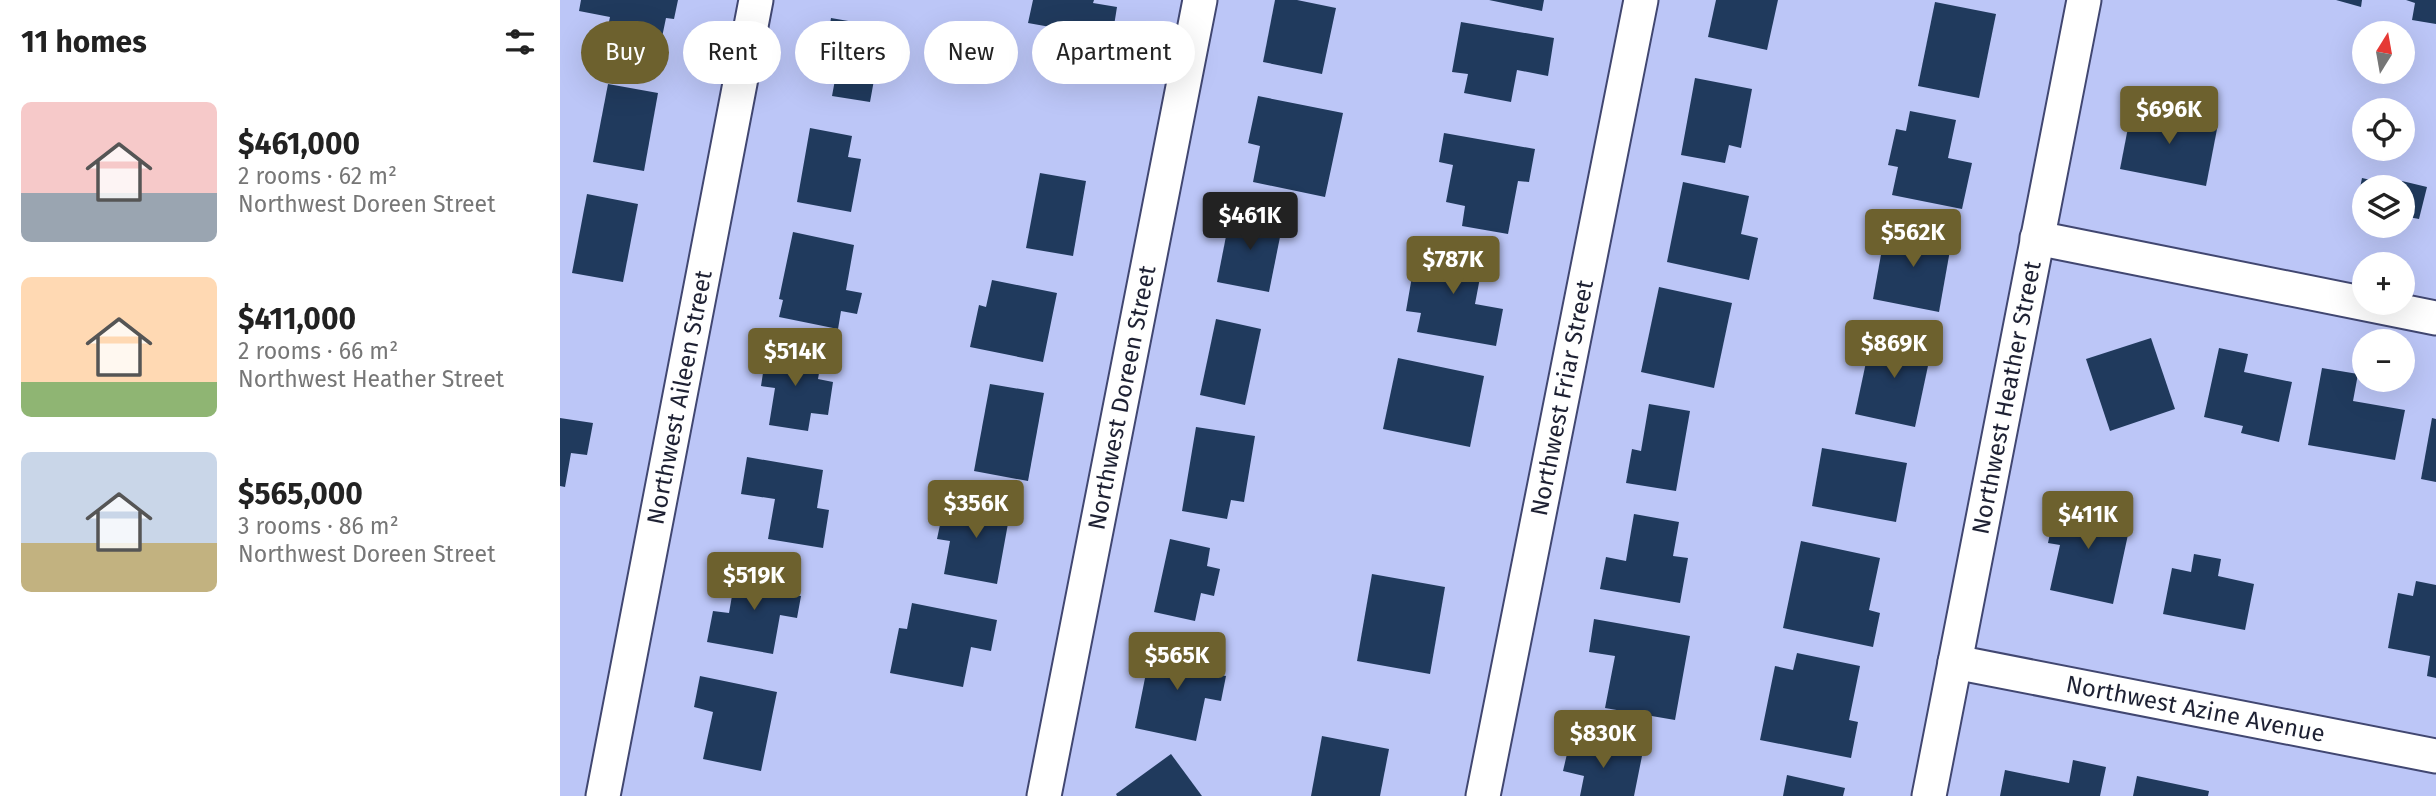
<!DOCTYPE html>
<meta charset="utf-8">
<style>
:root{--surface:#fff;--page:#f2f2f2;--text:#222;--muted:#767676;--accent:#6d612e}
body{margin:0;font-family:"Fira Sans",sans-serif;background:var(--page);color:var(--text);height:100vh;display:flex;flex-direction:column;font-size:26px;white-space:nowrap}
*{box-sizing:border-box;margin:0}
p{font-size:23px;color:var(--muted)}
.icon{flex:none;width:38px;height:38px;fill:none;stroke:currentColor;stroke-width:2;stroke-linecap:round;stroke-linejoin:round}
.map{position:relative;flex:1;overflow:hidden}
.panel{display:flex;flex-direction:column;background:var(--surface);width:560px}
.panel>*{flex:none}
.banner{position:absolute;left:21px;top:21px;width:665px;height:63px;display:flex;gap:14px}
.needle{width:46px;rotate:11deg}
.fabs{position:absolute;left:1792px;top:21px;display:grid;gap:14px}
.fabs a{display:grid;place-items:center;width:63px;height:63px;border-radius:50%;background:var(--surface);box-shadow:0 7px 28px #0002;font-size:35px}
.price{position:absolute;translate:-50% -60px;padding:0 16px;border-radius:7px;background:var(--accent);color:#fff;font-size:23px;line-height:46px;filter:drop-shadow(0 2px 4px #0008)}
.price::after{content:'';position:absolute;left:50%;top:42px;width:21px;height:16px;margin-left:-10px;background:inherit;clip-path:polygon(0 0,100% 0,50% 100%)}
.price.current{background:#222;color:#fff}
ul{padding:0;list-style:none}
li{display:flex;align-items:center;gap:21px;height:175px;padding:0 21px}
li span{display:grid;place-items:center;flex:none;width:196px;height:140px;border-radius:10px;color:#555}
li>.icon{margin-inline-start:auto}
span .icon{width:84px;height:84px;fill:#fffc;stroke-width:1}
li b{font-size:30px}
h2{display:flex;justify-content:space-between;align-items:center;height:84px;padding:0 21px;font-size:30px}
.chip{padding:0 24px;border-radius:32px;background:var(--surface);box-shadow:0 7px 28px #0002;font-size:24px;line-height:63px}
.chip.current{background:var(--accent);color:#fff}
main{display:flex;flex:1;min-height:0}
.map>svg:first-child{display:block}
.building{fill:#203a5d}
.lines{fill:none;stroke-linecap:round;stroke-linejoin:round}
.street-casing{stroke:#414771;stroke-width:37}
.street{stroke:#fff;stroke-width:33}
.labels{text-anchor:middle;stroke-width:7;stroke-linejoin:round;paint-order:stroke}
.street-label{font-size:24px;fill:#1e2133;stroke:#e4e8fd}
</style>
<main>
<section class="panel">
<h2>11 homes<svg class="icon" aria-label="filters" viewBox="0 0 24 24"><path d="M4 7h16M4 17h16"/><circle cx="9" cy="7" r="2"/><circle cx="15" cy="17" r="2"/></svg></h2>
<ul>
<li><span style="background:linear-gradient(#f6c9c9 65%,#9aa5b1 0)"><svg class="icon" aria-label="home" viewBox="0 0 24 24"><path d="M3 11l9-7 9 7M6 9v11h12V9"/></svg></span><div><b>$461,000</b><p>2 rooms · 62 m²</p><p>Northwest Doreen Street</p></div></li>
<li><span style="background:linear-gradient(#ffd9b3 75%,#8fb573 0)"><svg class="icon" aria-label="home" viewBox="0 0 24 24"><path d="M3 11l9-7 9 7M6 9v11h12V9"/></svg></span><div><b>$411,000</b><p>2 rooms · 66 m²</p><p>Northwest Heather Street</p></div></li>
<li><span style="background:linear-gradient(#c9d6e8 65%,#c2b280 0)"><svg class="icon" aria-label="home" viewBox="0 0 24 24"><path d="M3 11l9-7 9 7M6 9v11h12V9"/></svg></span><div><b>$565,000</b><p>3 rooms · 86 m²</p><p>Northwest Doreen Street</p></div></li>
</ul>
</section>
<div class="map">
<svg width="1876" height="796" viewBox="0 0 1876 796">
<rect width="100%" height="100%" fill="#bcc6f7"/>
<!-- building -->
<g class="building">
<polygon points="21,0 118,0 114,19 106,18 96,66 42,54 50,17 19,11"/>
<polygon points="473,0 534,0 533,3 557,7 552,38 468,23"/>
<polygon points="715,0 737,0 776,8 762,74 703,62"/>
<polygon points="929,0 984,0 982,11"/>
<polygon points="1156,0 1218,0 1207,50 1148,37"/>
<polygon points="1776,0 1802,0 1801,7"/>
<polygon points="1846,0 1876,0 1876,24 1852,20 1855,3"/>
<polygon points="1375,2 1436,14 1419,98 1358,86"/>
<polygon points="271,18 323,27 318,54 331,56 327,82 314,80 310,102 272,96 281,47 267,44"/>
<polygon points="901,22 994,38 988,76 957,70 951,102 904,93 908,74 892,72"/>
<polygon points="1135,78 1192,89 1181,148 1169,145 1165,163 1121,155"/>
<polygon points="48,84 98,93 84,171 33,162"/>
<polygon points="698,96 783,113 765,197 693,182 700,146 688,143"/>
<polygon points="1572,107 1658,124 1646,186 1560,169"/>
<polygon points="1350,111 1396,120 1388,158 1412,163 1402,209 1332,195 1338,167 1328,165 1336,129 1346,131"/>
<polygon points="250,128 292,136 288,157 301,159 291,212 237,202"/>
<polygon points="884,133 975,149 969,182 958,181 948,234 902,226 905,206 886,202 893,165 879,162"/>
<polygon points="480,173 526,181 513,256 466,248"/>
<polygon points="1802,178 1837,186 1804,187 1804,219 1794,217"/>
<polygon points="1842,181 1867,187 1859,219 1843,216 1843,187 1840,187"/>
<polygon points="1123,182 1189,196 1181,234 1198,238 1189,280 1107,262"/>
<polygon points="27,194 78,204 63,282 12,273"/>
<polygon points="671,211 723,222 709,292 657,282"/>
<polygon points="1326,227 1392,239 1379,312 1313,299"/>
<polygon points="233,232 294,245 286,290 302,293 297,314 281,311 278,329 219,317 223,300 219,299"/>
<polygon points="874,241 925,251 915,304 943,309 936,346 857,332 861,313 846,311 855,259 870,262"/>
<polygon points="432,280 497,293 483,362 410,347 419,305 426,307"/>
<polygon points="1099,287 1172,303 1154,388 1081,372"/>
<polygon points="656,319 701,329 685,405 640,395"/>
<polygon points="1312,334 1372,347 1355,427 1295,414"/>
<polygon points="1591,338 1615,409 1550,431 1526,359"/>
<polygon points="207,347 262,356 258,379 273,382 268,415 251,413 248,431 209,425 215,388 201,386"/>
<polygon points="1659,348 1688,354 1684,372 1732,382 1719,442 1681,433 1683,426 1644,417"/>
<polygon points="838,358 924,376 910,447 823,429"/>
<polygon points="1762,368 1798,374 1793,401 1845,410 1835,460 1748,445"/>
<polygon points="430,384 484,393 468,481 414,471"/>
<polygon points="1089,404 1130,411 1116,491 1066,483 1072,449 1081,451"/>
<polygon points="0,418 33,423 27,455 11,453 5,487 0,486"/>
<polygon points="1872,418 1876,419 1876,482 1861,479"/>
<polygon points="636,427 695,436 684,502 671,500 667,519 622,511"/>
<polygon points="1262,448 1347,463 1336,522 1252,506"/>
<polygon points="187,457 263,470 257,508 269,510 263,548 208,539 215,499 181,494"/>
<polygon points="399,497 451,507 437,584 384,574 390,541 377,539 381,520 395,522"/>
<polygon points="1497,500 1572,516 1553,604 1490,590 1500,545 1488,543"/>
<polygon points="1074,514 1119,522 1113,556 1128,558 1120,603 1040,589 1046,557 1066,561"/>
<polygon points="610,539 650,548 647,566 660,569 654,596 641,593 635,621 594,612"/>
<polygon points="1241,541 1320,558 1309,610 1320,613 1313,647 1223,628"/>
<polygon points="1634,554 1661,559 1658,576 1694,584 1685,630 1603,614 1612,568 1631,572"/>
<polygon points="177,567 228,576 225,593 241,596 237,618 220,615 213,654 147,642 153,611 169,613"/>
<polygon points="812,574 885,587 870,674 797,661"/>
<polygon points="1856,581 1876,585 1876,678 1867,676 1870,656 1828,648 1838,593 1853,596"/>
<polygon points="352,603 437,620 431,651 411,647 403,687 330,673 339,628 347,629"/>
<polygon points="1034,619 1130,636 1115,720 1045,708 1055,656 1029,652"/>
<polygon points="592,643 654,656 650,673 666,676 661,701 645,698 636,741 575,728"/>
<polygon points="1237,653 1300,666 1289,720 1298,722 1291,758 1200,740 1215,666 1233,670"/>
<polygon points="140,676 217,692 201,771 143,759 153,712 134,707"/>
<polygon points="762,736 829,749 820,796 751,796"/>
<polygon points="1010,741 1082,756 1074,796 1020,796 1024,776 1003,771"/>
<polygon points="611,754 642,796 557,796 556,794"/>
<polygon points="1513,760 1546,767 1540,796 1440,796 1445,770 1509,783"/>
<polygon points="1227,775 1285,788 1283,796 1223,796"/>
<polygon points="1577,776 1649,791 1648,796 1573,796"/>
</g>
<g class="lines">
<defs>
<g id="street">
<polyline points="1477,238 1876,318"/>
<path id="s1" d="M1395,662L1876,756"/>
<path id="s2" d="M43,796L196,0"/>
<path id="s3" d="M484,796L640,0"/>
<path id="s4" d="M923,796L1081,0"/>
<path id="s5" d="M1369,796L1524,0"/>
</g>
</defs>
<!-- street casing -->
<use href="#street" class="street-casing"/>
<!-- street -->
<use href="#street" class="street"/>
</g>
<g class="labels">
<!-- street labels -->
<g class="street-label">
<text dy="8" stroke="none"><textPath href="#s2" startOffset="406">Northwest Aileen Street</textPath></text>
<text dy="8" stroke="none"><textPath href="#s3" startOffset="406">Northwest Doreen Street</textPath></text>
<text dy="8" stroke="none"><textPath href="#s4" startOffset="406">Northwest Friar Street</textPath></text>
<text dy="8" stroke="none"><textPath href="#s5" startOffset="406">Northwest Heather Street</textPath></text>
<text dy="8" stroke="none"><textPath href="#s1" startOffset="245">Northwest Azine Avenue</textPath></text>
</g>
</g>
</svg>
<div class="fabs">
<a><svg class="needle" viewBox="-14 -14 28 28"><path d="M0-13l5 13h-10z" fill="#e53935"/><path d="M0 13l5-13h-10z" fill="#767676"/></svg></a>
<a><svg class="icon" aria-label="locate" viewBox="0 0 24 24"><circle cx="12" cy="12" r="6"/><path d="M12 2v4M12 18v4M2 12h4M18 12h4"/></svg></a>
<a><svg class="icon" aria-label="layers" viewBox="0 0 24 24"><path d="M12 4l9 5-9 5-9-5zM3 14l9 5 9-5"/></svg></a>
<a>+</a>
<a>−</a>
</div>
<b class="price" style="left:1609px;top:146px">$696K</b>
<b class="price current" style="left:690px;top:252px">$461K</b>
<b class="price" style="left:1353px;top:269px">$562K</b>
<b class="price" style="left:893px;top:296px">$787K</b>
<b class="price" style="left:1334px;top:380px">$869K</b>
<b class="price" style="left:235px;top:388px">$514K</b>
<b class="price" style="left:416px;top:540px">$356K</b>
<b class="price" style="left:1528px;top:551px">$411K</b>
<b class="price" style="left:194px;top:612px">$519K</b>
<b class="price" style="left:617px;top:692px">$565K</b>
<b class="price" style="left:1043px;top:770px">$830K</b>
<div class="banner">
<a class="chip current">Buy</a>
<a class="chip">Rent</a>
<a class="chip">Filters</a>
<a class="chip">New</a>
<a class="chip">Apartment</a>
</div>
</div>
</main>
